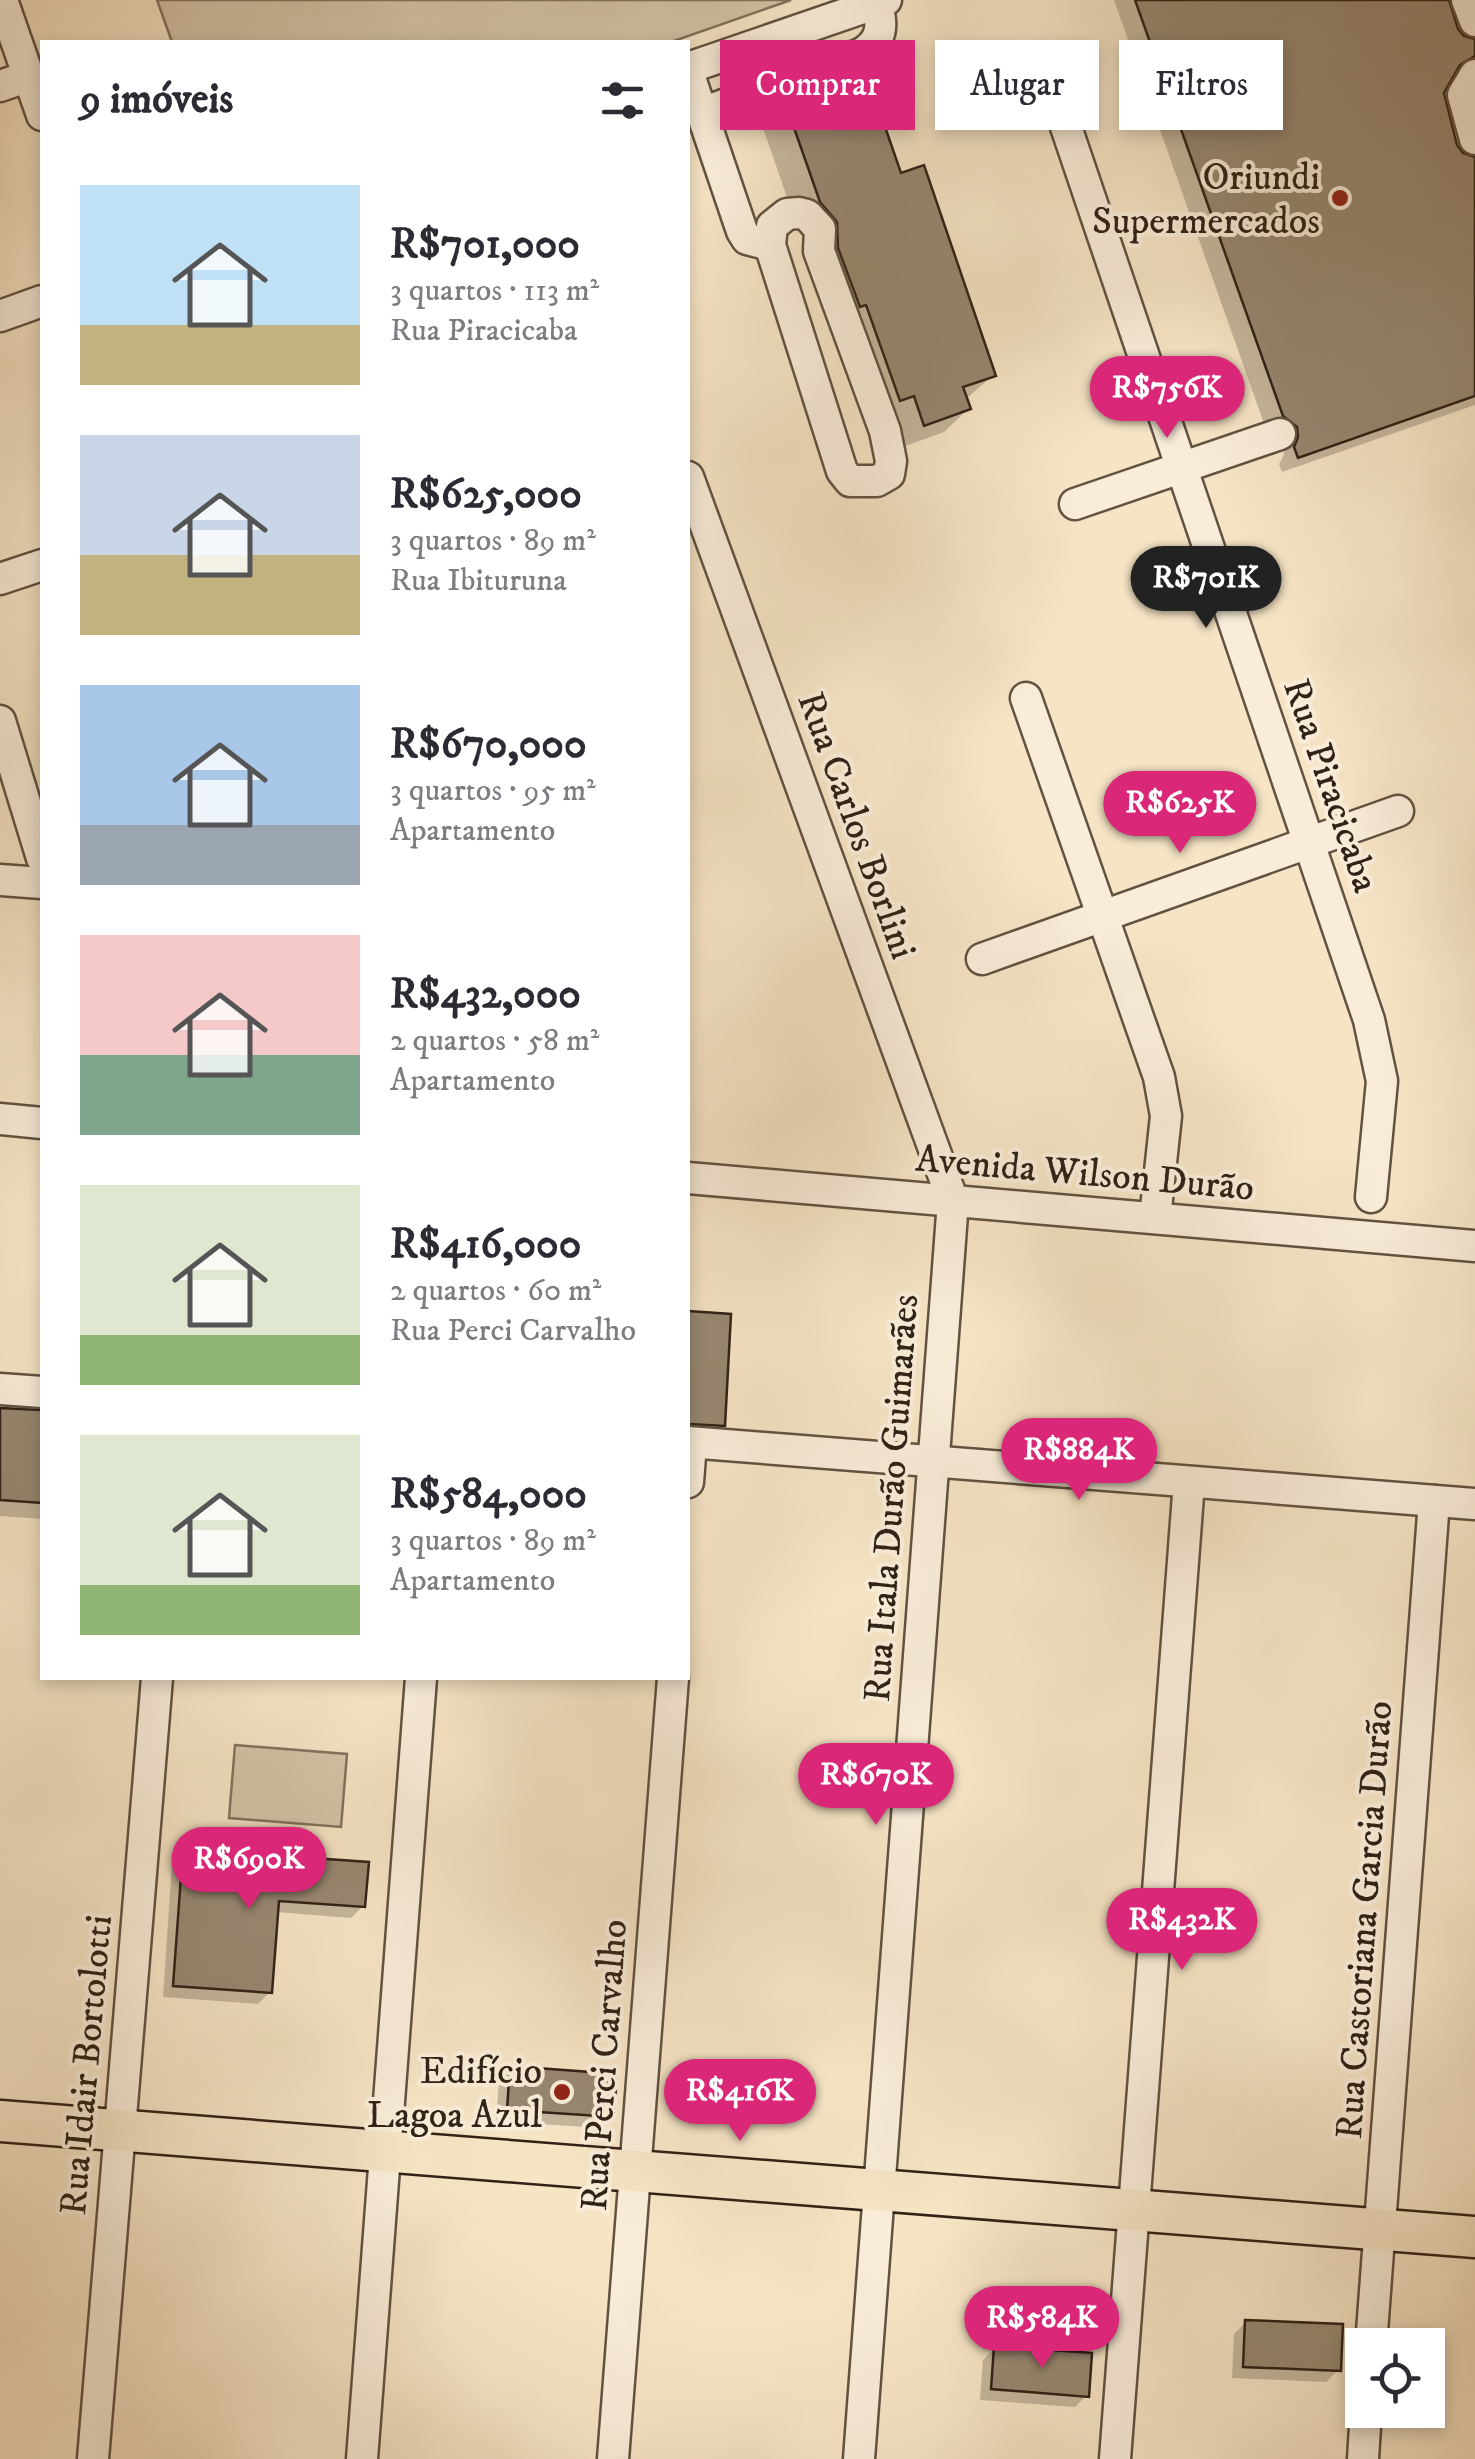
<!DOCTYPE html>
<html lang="pt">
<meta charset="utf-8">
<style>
:root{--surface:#fff;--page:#f2f2f3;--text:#2b2b33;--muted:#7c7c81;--accent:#db2777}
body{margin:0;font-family:"IM FELL DW Pica",serif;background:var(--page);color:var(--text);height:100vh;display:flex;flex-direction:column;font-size:38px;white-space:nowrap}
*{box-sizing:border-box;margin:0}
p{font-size:32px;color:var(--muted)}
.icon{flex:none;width:55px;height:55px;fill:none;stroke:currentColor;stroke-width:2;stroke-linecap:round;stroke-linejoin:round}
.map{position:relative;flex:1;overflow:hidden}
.details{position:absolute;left:40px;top:40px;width:650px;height:1640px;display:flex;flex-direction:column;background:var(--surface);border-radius:0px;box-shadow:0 5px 15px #0003}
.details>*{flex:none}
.top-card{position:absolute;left:720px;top:40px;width:605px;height:90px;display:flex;gap:20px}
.fabs{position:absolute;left:1345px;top:2328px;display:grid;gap:20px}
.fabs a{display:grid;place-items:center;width:100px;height:100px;border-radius:0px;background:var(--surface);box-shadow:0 5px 15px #0003;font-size:50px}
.price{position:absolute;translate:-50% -85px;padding:0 22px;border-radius:35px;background:var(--accent);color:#fff;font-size:32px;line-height:65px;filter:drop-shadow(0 2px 5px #0008)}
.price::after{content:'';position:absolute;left:50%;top:60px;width:30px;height:22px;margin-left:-15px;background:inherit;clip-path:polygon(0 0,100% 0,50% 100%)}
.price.on{background:#222;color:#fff}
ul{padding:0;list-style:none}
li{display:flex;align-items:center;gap:30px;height:250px;padding:0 40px}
li span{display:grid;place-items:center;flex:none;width:280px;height:200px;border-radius:0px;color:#555}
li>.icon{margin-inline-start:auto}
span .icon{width:120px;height:120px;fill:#fffc;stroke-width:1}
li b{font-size:42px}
h2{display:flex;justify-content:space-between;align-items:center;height:120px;padding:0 40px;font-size:42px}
.pill{padding:0 35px;border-radius:0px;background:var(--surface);box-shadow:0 5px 15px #0003;font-size:35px;line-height:90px}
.pill.on{background:var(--accent);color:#fff}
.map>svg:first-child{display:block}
.green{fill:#d4c3a7;stroke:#82725f;stroke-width:2.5}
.shadow{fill:#0003}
.building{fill:#978771;stroke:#302217;stroke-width:2.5}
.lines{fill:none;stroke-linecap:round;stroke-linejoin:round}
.minor-casing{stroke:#625242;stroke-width:35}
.major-casing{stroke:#302217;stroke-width:45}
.minor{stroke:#f9edd9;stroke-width:30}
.major{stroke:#f6e4c5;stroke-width:40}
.poi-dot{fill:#8f2418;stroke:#f9edd9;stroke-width:4}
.labels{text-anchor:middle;stroke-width:8;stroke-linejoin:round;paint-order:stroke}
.poi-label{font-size:38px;fill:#302217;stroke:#f9edd9;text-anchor:end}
.street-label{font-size:38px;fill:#302217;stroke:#f9edd9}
</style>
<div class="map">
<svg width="1475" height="2459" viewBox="0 0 1475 2459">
<rect width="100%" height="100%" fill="#f6e4c5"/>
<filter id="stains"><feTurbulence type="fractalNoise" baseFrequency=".002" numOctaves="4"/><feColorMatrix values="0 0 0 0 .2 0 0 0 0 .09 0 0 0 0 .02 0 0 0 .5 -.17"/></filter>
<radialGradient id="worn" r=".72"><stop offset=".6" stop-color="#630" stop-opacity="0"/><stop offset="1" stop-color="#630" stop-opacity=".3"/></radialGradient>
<!-- green -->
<g class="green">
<polygon points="157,0 791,0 671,42 172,42"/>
<polygon points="235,1745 347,1754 341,1827 229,1818"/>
</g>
<!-- shadow -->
<g class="shadow">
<polygon points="1114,0 1446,0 1456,30 1475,41 1475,81 1467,74 1452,73 1442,93 1455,145 1461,155 1475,159 1475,405 1282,472 1279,464 1284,455 1282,443 1267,432"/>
<polygon points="787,104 899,176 993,375 965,400 968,409 944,432 900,448 814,246 797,226 763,128"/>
<polygon points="688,1314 728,1316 722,1424 698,1448 688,1448"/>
<polygon points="0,1410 42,1413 42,1519 0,1516"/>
<polygon points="184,1852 363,1906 351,1918 276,1912 270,1992 258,2004 163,1997 172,1863"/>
<polygon points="511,2069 612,2116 600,2128 496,2121 499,2081"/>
<polygon points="1246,2322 1338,2370 1326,2382 1232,2378 1234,2334"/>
<polygon points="995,2348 1087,2395 1075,2407 980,2400 983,2360"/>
</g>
<!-- building -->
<g class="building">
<polygon points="1135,0 1449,0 1458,29 1464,36 1475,39 1475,56 1460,65 1444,93 1457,145 1463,153 1475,157 1475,396 1298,458 1294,447 1298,437 1297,427 1283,416"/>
<polygon points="866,72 901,173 924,165 996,376 963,387 971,409 924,426 914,396 900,401 866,305 860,307 838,248 837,222 820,202 785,102"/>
<polygon points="688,1311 731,1314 725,1426 688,1424"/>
<polygon points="0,1408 42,1410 42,1503 0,1500"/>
<polygon points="183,1849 369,1862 365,1907 279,1901 272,1993 173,1986"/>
<polygon points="510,2066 617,2074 614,2117 507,2110"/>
<polygon points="1245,2320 1343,2324 1341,2371 1243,2367"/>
<polygon points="994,2346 1092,2353 1089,2397 991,2389"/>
</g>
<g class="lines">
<defs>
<g id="minor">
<polyline points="2,0 42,115"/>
<polyline points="1467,0 1475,21"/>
<polyline points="1045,65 1369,1020 1382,1081 1371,1197"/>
<polyline points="688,68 886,0"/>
<polyline points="688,72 742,231 747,239 770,245"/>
<polyline points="1475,75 1463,95 1475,139"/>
<polyline points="0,86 29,76"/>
<path d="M702,113L861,54C882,41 884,26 876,3"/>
<polygon points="799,213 807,215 820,229 819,251 885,431 891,461 889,474 877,481 850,481 842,471 770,245 772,226 787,214"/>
<polyline points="0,316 42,301"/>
<polyline points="688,477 953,1201 859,2459"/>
<polyline points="1075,504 1280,434"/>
<polyline points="0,579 42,565"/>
<polyline points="1026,698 1159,1077 1166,1116 1155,1218"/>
<polyline points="0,721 42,858"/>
<polyline points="0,880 42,883"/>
<polyline points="982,959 1398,811"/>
<polyline points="0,1119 42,1123"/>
<polyline points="688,1178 1475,1246"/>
<polyline points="0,1389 42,1392"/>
<polyline points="688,1442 1475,1504"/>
<polyline points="688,1482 691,1443"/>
<polyline points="1371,2345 1434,1501"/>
<polyline points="93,2459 157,1678"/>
<polyline points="362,2459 421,1678"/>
<polyline points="613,2459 673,1678"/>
<polyline points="1115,2459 1189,1482"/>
<polyline points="1363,2459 1366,2410"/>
</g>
<polyline id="major" points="0,2121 1475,2237"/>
</defs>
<!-- minor casing -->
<use href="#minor" class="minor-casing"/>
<!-- major casing -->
<use href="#major" class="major-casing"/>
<!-- minor -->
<use href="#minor" class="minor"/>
<!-- major -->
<use href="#major" class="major"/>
</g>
<!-- markers -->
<g class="poi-dot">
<circle cx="1340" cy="198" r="10"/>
<circle cx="562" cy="2092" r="10"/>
</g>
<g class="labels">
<!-- poi labels -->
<g class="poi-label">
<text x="1320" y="189">Oriundi<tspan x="1320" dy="44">Supermercados</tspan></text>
<text x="542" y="2083">Edifício<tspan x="542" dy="44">Lagoa Azul</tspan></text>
</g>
<!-- street labels -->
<g class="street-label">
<text transform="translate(1332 785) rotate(71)" y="13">Rua Piracicaba</text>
<text transform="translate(858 825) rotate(70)" y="13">Rua Carlos Borlini</text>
<text transform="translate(1085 1172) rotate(5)" y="13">Avenida Wilson Durão</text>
<text transform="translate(890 1498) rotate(-86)" y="13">Rua Itala Durão Guimarães</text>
<text transform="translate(1363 1920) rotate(-86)" y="13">Rua Castoriana Garcia Durão</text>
<text transform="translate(85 2065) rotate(-85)" y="13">Rua Idair Bortolotti</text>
<text transform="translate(603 2065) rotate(-86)" y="13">Rua Perci Carvalho</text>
</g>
</g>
<rect width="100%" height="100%" filter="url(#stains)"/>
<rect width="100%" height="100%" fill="url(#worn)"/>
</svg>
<div class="fabs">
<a><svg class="icon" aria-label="locate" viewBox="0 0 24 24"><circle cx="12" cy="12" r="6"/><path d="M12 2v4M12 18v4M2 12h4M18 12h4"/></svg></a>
</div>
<b class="price" style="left:1167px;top:441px">R$756K</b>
<b class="price on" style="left:1206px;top:631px">R$701K</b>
<b class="price" style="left:1180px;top:856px">R$625K</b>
<b class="price" style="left:1079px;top:1503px">R$884K</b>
<b class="price" style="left:876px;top:1828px">R$670K</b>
<b class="price" style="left:249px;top:1912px">R$690K</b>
<b class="price" style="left:1182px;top:1973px">R$432K</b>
<b class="price" style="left:740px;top:2144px">R$416K</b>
<b class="price" style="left:1042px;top:2371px">R$584K</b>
<div class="top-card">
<a class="pill on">Comprar</a>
<a class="pill">Alugar</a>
<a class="pill">Filtros</a>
</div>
<section class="details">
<h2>9 imóveis<svg class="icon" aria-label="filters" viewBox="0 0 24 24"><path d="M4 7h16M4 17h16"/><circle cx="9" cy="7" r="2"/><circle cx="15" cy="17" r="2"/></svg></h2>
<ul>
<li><span style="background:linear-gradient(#bfe0f5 70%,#c2b280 0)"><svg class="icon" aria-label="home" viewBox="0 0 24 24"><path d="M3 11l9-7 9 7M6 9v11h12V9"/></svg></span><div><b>R$701,000</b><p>3 quartos · 113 m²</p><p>Rua Piracicaba</p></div></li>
<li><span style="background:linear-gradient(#c9d6e8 60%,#c2b280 0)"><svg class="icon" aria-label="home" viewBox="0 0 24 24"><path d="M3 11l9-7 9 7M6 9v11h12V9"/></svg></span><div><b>R$625,000</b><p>3 quartos · 89 m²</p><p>Rua Ibituruna</p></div></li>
<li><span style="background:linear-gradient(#a9c7e8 70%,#9aa5b1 0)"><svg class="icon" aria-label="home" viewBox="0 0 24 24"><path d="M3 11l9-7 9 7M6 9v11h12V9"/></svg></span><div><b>R$670,000</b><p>3 quartos · 95 m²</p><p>Apartamento</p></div></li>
<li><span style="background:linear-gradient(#f6c9c9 60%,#7fa58c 0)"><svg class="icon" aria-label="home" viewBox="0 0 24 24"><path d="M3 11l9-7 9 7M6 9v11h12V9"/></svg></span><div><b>R$432,000</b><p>2 quartos · 58 m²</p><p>Apartamento</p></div></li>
<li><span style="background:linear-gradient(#dfe7d0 75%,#8fb573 0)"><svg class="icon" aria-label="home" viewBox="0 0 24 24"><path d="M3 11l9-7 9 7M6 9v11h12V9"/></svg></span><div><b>R$416,000</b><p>2 quartos · 60 m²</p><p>Rua Perci Carvalho</p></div></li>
<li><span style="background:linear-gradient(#dfe7d0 75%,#8fb573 0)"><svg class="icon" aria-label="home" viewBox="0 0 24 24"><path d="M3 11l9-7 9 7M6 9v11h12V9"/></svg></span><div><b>R$584,000</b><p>3 quartos · 89 m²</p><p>Apartamento</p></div></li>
</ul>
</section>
</div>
